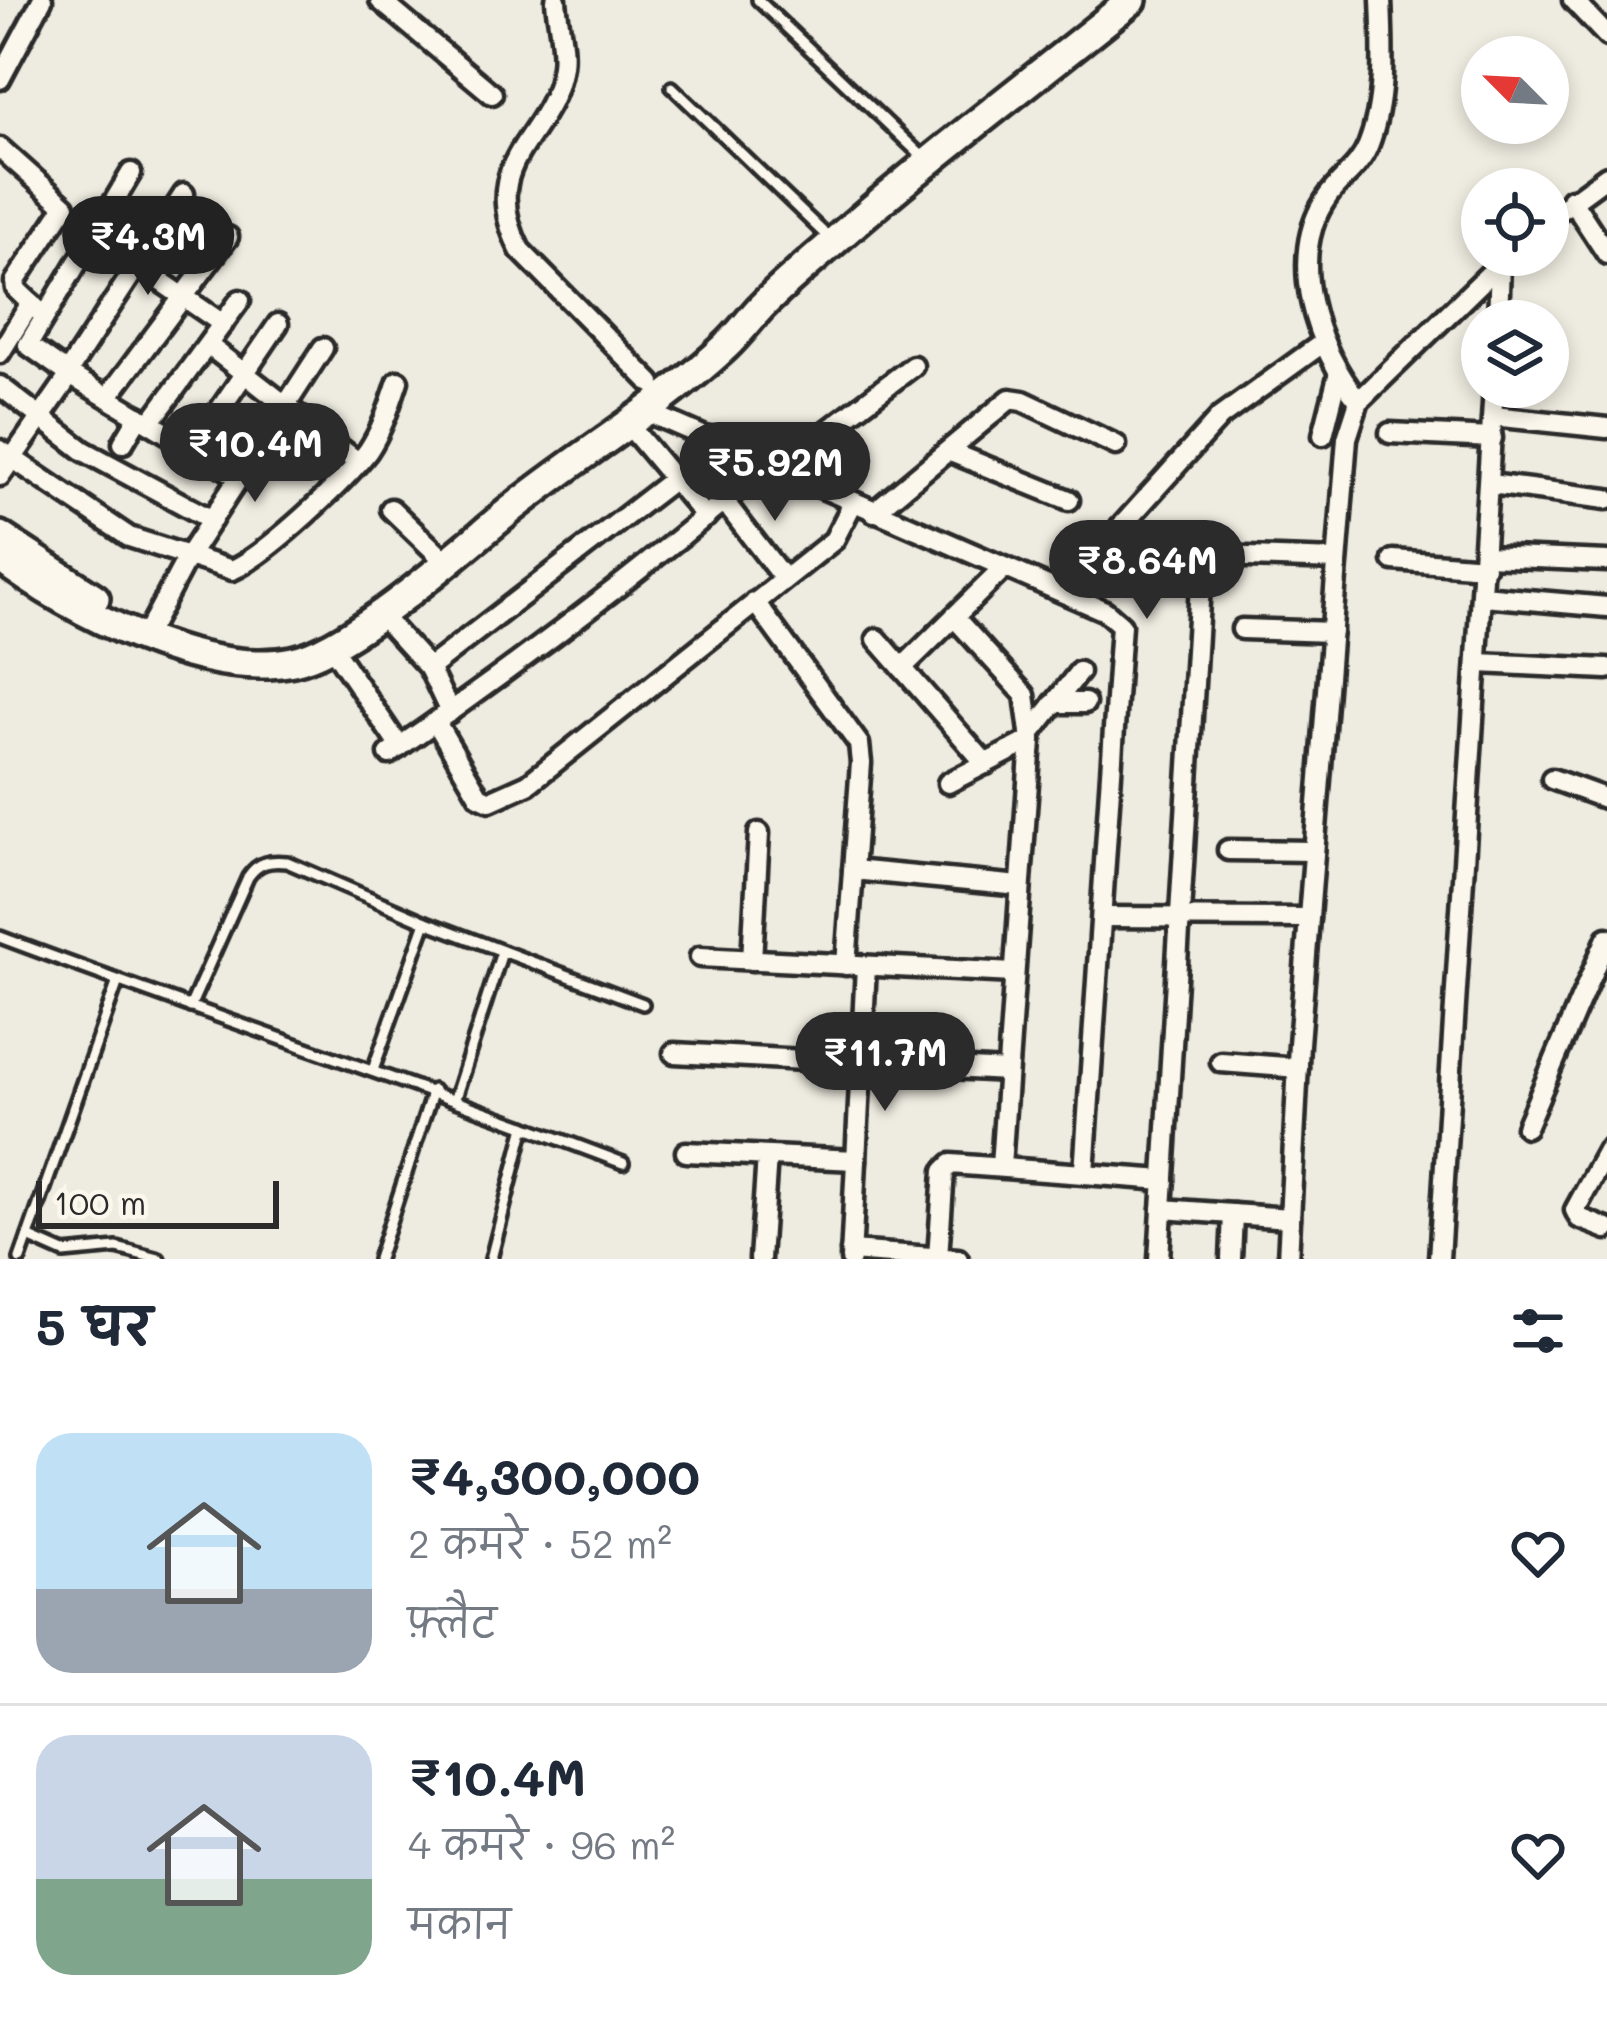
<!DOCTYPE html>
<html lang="hi">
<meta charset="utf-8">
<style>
:root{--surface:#fff;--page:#f2f2f3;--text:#1f2937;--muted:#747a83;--line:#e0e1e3;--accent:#2b2b2b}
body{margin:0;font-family:Mali,"Playpen Sans Deva",sans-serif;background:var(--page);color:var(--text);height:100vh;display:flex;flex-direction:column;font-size:45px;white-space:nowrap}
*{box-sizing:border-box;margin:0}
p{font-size:39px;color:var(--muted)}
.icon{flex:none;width:66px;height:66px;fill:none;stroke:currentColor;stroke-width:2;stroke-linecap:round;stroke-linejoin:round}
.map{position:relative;height:1259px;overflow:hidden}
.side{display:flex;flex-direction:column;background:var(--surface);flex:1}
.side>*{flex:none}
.needle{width:78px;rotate:294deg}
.tools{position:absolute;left:1461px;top:36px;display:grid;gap:24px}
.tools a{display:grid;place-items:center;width:108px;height:108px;border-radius:50%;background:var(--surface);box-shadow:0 6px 18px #0003;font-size:60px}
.scale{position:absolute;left:36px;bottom:30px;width:243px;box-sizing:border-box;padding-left:12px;border:6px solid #2b2b2b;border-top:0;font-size:33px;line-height:42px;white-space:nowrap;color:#2b2b2b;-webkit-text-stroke:9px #fbf7ec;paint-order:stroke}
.price{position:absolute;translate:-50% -102px;padding:0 27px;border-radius:42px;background:var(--accent);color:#fff;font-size:39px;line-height:78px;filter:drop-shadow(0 3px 6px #0008)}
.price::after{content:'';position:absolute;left:50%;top:72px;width:36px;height:27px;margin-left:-18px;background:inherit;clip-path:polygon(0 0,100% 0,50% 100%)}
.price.selected{background:#222;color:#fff}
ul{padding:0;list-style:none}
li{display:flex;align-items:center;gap:36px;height:300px;padding:0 36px}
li+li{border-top:3px solid var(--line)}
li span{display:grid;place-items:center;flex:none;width:336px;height:240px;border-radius:36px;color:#555}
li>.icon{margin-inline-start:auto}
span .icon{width:144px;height:144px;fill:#fffc;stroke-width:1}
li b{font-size:51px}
h2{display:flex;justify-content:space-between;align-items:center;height:144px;padding:0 36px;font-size:51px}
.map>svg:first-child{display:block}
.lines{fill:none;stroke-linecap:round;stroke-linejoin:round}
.service-casing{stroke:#2b2b2b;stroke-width:18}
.minor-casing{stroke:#2b2b2b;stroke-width:27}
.primary-casing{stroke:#2b2b2b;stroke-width:36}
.service{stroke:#fbf7ec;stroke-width:9}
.minor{stroke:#fbf7ec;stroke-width:18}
.primary{stroke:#fbf7ec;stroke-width:27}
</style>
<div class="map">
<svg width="1607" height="1259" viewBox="0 0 1607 1259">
<rect width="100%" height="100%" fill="#eeebe0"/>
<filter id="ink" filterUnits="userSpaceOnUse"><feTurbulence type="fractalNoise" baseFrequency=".00833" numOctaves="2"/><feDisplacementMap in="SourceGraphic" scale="24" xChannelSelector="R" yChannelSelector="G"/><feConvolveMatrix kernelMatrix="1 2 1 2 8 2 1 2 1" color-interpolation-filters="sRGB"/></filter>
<g filter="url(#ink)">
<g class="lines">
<defs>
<g id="service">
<polyline points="758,0 926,160"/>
<polyline points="672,87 829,238"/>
<path d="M0,937C207,1015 417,1084 623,1163"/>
<path d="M190,1007L248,877C258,862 270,860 287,862L426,922L643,1004"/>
<polyline points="373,1070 426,922"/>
<polyline points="455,1098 502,952"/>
<polyline points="28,1237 64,1253 117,1248 159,1259"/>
<polyline points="20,1259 118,981"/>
<polyline points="378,1259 433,1090"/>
<polyline points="491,1259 525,1126"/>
</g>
<g id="minor">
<polyline points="380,0 492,94"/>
<path d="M556,0C557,20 565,46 562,66C552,140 474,159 520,250L651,383"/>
<polyline points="1573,0 1607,36"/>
<polyline points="0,79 42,0"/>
<polyline points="0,148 65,206 15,282 16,289 44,316"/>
<polyline points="131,173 28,345 70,375 241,478"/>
<polyline points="1571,199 1607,254"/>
<polyline points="1548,219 1607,176"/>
<polyline points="137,265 223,324"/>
<polyline points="1498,321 1500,263"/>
<polyline points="208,345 358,462"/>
<polyline points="0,353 31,303"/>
<polyline points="67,373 184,194"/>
<polyline points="0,386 84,451 212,520"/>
<polyline points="108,397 228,237"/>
<path d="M1359,401C1317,350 1284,257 1328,196C1341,178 1359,168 1368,146C1386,101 1383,48 1381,0"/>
<polyline points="643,410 1105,611 1121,625 1084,1173"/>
<polyline points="1493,416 1607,428"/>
<polyline points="626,422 706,517"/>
<polyline points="150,423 240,300"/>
<polyline points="1390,433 1492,438"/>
<polyline points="1323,435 1338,376"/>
<polyline points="123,443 139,416"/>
<polyline points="193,449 278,324"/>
<path d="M0,450L129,537L232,570C265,556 345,481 368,451C382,430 390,405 398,381"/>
<polyline points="948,451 1069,500"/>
<polyline points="776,470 913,366"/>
<polyline points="0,476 70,375"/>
<polyline points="1490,484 1607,499"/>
<polyline points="724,501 784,579"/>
<polyline points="391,509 447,563"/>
<polyline points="874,512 1010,399 1023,401 1116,445"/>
<polyline points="1486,556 1607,561"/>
<polyline points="1393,560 1485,567"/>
<polyline points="1062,592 1220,417 1324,342"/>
<polyline points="1483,596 1607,607"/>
<polyline points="755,602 859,744 861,763 846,965"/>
<polyline points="379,613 429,668 450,712"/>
<polyline points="954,617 1025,695 1031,740 1001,1166"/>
<polyline points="1242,629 1332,632"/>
<polyline points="145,637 187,558 323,348"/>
<polyline points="877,639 986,764"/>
<polyline points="330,644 400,747"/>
<polyline points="1478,663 1607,669"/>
<polyline points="429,668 674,479"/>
<polyline points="902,668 1004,568"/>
<polyline points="1054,703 1085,703"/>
<polyline points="436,722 479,796 490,801 528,784 834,540 853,503"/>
<polyline points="1031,733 1079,672"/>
<path d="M389,754C520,664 645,569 766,466"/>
<polyline points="1552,779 1607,799"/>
<polyline points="948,783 1031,740"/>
<polyline points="1228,850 1314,851"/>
<polyline points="853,870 1020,886"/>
<polyline points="1102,917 1309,918"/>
<polyline points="700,957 1014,973"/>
<polyline points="752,960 759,833"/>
<polyline points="674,1053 1007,1071"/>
<polyline points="1221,1062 1298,1068"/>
<polyline points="1526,1127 1607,938"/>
<polyline points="1607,1151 1575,1210 1579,1218 1607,1229"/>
<polyline points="686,1152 856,1160"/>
<polyline points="1162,1209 1290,1218"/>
<polyline points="851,1251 958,1259"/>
<polyline points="938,1257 944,1171 951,1164 1164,1180"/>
<polyline points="760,1259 767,1156"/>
<polyline points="851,1259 866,966"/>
<polyline points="1159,1259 1201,569 1208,558 1218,556 1337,560"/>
<polyline points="1231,1259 1233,1214"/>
<polyline points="1288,1259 1299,1044 1347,438 1359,401 1509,255"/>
<polyline points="1439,1259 1494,387"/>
</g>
<g id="primary">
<polyline points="0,536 95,598"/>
<path d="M0,558C70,612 203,679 293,661C350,650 460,551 508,512C577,456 661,407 725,347C738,335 749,320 761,307C782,286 806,266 829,246C926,160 1031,82 1132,0"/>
</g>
</defs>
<!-- service casing -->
<use href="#service" class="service-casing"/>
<!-- minor casing -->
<use href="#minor" class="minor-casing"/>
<!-- primary casing -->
<use href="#primary" class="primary-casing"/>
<!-- service -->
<use href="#service" class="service"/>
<!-- minor -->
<use href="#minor" class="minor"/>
<!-- primary -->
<use href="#primary" class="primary"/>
</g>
</g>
</svg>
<div class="tools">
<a><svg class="needle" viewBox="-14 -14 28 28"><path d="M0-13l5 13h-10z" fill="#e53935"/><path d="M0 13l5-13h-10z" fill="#747a83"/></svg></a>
<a><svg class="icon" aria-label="locate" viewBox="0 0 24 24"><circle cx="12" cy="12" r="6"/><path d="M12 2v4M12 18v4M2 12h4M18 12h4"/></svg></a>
<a><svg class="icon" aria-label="layers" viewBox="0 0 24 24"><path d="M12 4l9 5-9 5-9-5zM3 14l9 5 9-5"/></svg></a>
</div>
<div class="scale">100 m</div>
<b class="price selected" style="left:148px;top:298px">₹4.3M</b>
<b class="price" style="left:255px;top:505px">₹10.4M</b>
<b class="price" style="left:775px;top:524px">₹5.92M</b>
<b class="price" style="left:1147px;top:622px">₹8.64M</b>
<b class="price" style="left:885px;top:1114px">₹11.7M</b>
</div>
<section class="side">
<h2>5 घर<svg class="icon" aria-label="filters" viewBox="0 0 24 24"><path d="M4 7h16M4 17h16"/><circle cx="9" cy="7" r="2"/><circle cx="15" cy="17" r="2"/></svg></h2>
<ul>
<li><span style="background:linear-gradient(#bfe0f5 65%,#9aa5b1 0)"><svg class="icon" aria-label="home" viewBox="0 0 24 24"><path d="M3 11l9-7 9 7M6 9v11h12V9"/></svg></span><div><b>₹4,300,000</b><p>2 कमरे · 52 m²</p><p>फ़्लैट</p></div><svg class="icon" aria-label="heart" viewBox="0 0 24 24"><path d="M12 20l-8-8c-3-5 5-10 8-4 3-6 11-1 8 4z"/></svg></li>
<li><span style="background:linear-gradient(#c9d6e8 60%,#7fa58c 0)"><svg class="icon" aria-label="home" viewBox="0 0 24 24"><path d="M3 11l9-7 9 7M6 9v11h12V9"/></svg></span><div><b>₹10.4M</b><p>4 कमरे · 96 m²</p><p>मकान</p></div><svg class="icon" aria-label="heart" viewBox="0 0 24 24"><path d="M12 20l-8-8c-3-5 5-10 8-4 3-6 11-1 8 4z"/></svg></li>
</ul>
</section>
